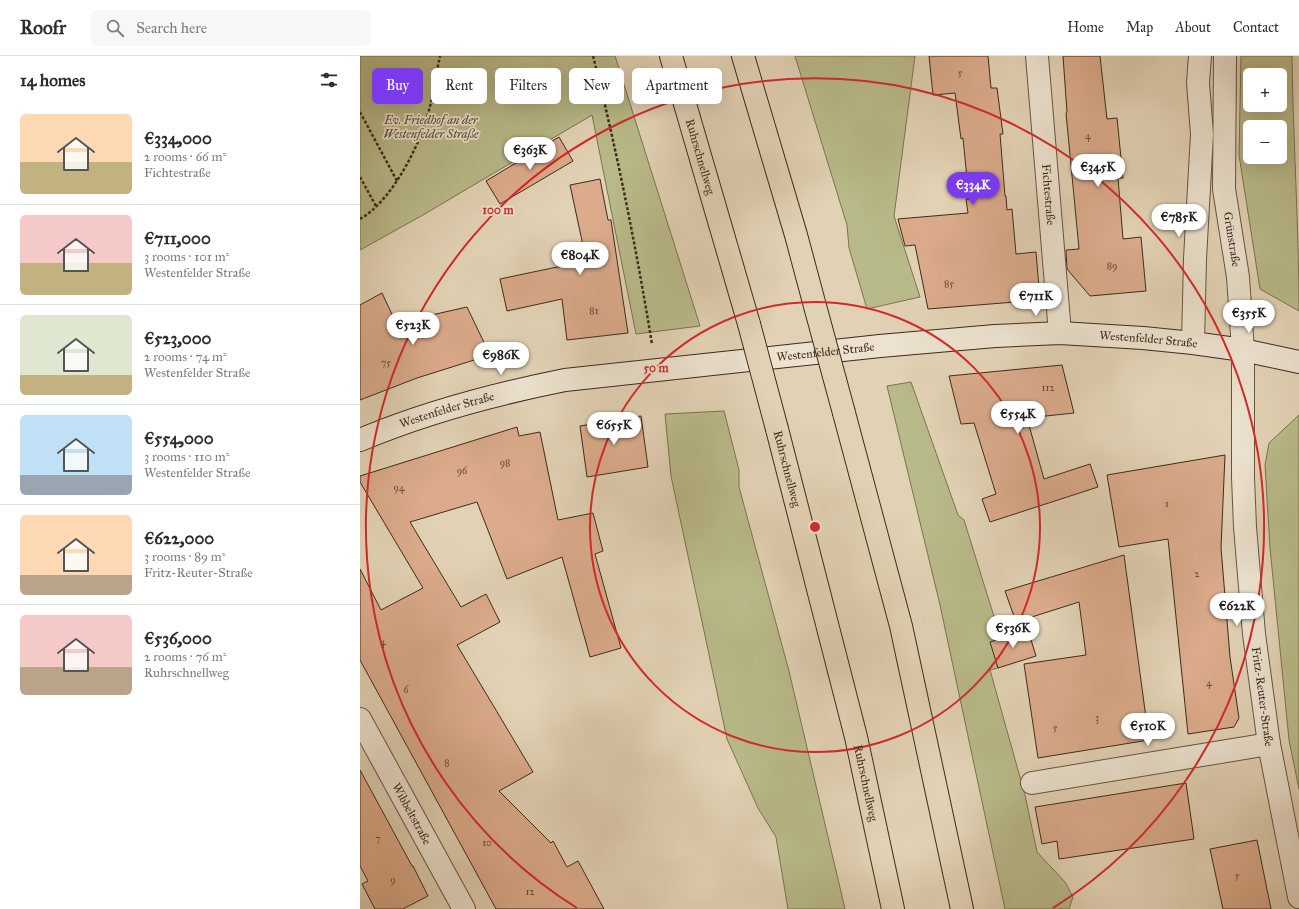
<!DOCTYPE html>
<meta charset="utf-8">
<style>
:root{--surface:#fff;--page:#f7f7f7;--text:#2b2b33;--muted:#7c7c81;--line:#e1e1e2;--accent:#7c3aed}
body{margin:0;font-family:"IM FELL Great Primer",serif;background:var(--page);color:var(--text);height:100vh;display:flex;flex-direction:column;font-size:15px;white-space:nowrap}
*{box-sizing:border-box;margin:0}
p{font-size:13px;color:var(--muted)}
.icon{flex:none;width:22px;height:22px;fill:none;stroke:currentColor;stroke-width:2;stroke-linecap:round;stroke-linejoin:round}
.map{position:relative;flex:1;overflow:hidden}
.drawer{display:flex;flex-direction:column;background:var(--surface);width:360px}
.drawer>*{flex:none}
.banner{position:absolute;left:12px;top:12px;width:380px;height:36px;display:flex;gap:8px}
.buttons{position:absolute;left:883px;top:12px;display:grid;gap:8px}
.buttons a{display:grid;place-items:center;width:44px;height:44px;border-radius:6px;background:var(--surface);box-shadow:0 4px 16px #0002;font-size:20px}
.price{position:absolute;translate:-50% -34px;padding:0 9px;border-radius:14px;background:#fff;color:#222;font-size:13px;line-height:26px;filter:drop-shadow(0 1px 2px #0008)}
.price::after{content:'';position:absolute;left:50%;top:24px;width:12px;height:9px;margin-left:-6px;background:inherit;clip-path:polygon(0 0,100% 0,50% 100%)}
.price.on{background:var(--accent);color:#fff}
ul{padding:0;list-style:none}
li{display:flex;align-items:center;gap:12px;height:100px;padding:0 20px}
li+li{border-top:1px solid var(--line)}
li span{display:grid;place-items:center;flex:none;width:112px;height:80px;border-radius:6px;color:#555}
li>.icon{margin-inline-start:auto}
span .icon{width:48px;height:48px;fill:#fffc;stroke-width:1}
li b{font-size:17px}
h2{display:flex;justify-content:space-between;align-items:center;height:48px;padding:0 20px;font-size:17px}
.tag{padding:0 14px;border-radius:6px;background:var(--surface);box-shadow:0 4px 16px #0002;font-size:14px;line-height:36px}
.tag.on{background:var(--accent);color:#fff}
header{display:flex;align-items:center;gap:24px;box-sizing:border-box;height:56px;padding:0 20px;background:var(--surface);border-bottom:1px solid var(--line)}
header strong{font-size:19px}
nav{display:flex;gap:22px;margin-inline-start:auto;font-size:14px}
.search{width:280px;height:36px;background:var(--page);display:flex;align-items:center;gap:10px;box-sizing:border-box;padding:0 14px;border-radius:6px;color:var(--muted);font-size:15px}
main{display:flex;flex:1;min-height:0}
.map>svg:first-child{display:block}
.green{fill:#b9ba89;stroke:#7c7253;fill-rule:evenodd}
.building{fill:#dbab8b;stroke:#3f2a1d}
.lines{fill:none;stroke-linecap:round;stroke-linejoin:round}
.street-casing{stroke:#685443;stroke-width:24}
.secondary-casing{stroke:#3f2a1d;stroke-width:24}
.highway-casing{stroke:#3f2a1d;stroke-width:24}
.path{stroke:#3f2a1d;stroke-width:2.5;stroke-dasharray:3 2;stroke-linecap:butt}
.street{stroke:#ece2cf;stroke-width:22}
.secondary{stroke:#ece2cf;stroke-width:22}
.highway{stroke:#e2d2b5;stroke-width:22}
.highway-bridge-casing{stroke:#3f2a1d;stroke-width:24;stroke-linecap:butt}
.highway-bridge{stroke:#e2d2b5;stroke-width:22}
.ring{fill:none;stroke:#d62828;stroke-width:2}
.labels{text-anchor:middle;stroke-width:3.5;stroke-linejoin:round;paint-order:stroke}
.number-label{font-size:10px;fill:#664a38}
.park-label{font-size:12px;font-style:italic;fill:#574733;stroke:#ece2cf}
.street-label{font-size:12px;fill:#3f2a1d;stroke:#ece2cf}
.centre{fill:#d62828;stroke:#ece2cf;stroke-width:2}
.ring-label{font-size:12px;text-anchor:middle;font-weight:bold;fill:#d62828;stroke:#ece2cf;stroke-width:3.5;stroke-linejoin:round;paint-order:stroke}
</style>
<header>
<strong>Roofr</strong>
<div class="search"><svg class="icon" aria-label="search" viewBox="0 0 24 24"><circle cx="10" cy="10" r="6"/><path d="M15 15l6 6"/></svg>Search here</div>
<nav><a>Home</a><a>Map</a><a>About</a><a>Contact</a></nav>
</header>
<main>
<section class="drawer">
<h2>14 homes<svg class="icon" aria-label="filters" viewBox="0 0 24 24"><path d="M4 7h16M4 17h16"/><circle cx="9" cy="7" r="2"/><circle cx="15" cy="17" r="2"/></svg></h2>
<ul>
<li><span style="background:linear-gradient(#ffd9b3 60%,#c2b280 0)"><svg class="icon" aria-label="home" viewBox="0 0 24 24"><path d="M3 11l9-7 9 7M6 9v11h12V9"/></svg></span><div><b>€334,000</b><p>2 rooms · 66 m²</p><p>Fichtestraße</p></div></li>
<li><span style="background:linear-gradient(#f6c9c9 60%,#c2b280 0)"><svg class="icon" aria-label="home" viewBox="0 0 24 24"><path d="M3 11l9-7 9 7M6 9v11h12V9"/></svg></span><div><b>€711,000</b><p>3 rooms · 101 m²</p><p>Westenfelder Straße</p></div></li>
<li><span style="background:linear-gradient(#dfe7d0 75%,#c2b280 0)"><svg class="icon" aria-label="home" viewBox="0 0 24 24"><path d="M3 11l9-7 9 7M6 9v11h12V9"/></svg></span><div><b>€523,000</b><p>2 rooms · 74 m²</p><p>Westenfelder Straße</p></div></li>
<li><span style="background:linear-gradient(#bfe0f5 75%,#9aa5b1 0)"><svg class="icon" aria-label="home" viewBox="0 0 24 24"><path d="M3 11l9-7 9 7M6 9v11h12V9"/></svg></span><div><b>€554,000</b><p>3 rooms · 110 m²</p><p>Westenfelder Straße</p></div></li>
<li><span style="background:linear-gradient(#ffd9b3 75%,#b9a48a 0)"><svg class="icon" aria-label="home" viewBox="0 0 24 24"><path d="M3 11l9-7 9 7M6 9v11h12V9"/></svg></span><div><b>€622,000</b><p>3 rooms · 89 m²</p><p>Fritz-Reuter-Straße</p></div></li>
<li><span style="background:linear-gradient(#f6c9c9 65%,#b9a48a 0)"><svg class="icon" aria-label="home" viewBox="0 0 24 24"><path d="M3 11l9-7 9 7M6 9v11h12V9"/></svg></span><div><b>€536,000</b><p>2 rooms · 76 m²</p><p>Ruhrschnellweg</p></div></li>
</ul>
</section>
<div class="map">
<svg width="939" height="853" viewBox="0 0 939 853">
<rect width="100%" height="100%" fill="#e2d2b5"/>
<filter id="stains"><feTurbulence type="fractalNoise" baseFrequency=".005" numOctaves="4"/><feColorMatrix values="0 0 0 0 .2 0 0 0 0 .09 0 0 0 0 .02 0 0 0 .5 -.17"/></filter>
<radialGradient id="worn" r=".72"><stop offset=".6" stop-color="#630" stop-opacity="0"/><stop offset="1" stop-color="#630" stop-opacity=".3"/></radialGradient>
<!-- green -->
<g class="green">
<polygon points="0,0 255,0 340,270 276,278 232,59 63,159 0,194"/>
<polygon points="435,0 555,0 534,160 560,241 507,253 489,192 487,169"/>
<path d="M881,0H932C933,85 939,170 939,255L900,233L879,99ZM890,19H920V49H890ZM890,71H920V101H890Z"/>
<polygon points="551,326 598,459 604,464 641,583 631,586 638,612 630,614 665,739 677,796 705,826 713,841 709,853 645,853 580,549 527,330"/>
<polygon points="364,355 379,414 379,431 429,615 485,853 428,853 416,781 398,752 367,683 311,420 305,358"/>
<polygon points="939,359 939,733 929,684 910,492 905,409 909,387"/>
</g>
<!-- building -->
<g class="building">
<polygon points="569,0 628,0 631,32 637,32 643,78 640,78 645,140 646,140 647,154 652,153 656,198 676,196 680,244 568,253 555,189 545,190 538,163 608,157 606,143 609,143 603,82 601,83 595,37 573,39"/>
<polygon points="703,0 740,0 747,63 757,62 763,122 758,122 763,183 781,181 786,235 730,240 707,213 706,194 719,193 706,57 707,56"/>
<polygon points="199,81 213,105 140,148 126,125"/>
<polygon points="240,123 248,164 251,164 268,277 207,284 202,243 147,255 140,223 197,211 227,208 210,129"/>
<polygon points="22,237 36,267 107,251 130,299 57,322 0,344 0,249"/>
<polygon points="702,309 714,357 667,362 684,423 730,408 738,431 630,466 622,443 636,438 614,367 601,368 589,320"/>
<polygon points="281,360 288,411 227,421 220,370"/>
<polygon points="157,371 159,380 180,376 198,464 233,457 243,495 235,498 261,592 230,601 202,501 147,523 117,446 50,466 101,551 126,538 140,566 97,589 173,716 139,735 191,787 193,785 207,811 218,805 244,853 136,853 0,604 0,513 21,554 63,532 0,426 0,420"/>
<polygon points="865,399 861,492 870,601 879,662 874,671 828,678 808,483 759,491 747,419"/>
<polygon points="764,499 789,684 678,702 664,608 726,599 719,546 656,566 645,535"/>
<polygon points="668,574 676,600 638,612 630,586"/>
<polygon points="0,714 52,810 53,810 68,840 43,853 15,853 2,828 8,825 0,810"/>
<polygon points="826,727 834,783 699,803 697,785 682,788 675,751"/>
<polygon points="897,784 911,853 863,853 850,793"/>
</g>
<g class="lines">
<defs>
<g id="street">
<path id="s1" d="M677,0L700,277"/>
<path id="s2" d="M865,0L864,133L878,221L883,294V421L885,471L894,578L909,688L939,841"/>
<polyline points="833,287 835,203 842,78 838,27 840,0"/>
<path id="s3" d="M0,663L104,853"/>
<polyline points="672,727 909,688"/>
</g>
<g id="secondary">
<path id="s4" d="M0,384C66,356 135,338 205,324L520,290L635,280L700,277L783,282L833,287L883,294L939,306"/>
</g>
<g id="highway">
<path id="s5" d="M311,0L389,268"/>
<polyline points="383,0 436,179 455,250"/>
<polyline points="484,357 541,570 602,853"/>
<path id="s6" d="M417,373L496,681L533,853"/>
</g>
</defs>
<!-- street casing -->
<use href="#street" class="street-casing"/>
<!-- secondary casing -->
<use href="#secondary" class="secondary-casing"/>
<!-- highway casing -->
<use href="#highway" class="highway-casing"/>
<!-- path -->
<g class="path">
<path d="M233,0C257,95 276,191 292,288"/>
<polyline points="0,56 37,125"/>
<polyline points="0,121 16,150"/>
<path d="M0,163C32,145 60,89 69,54C74,37 76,18 80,0"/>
</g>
<!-- street -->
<use href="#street" class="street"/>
<!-- secondary -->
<use href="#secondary" class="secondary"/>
<!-- highway -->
<use href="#highway" class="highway"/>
<defs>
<g id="highway-bridge">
<polyline points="455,250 484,357"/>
<polyline points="389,268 417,373"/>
</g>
</defs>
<!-- highway-bridge casing -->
<use href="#highway-bridge" class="highway-bridge-casing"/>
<!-- highway-bridge -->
<use href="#highway-bridge" class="highway-bridge"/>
</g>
<!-- distance rings -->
<g class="ring">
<circle cx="455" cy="471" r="225"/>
<path d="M217 852A449 449 0 1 1 693 852"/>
</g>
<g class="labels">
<!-- number labels -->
<g class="number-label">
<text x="600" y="20">5</text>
<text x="728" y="83">4</text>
<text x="752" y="213">89</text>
<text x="589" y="231">85</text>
<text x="234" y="258">81</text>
<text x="26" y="310">75</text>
<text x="688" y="335">112</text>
<text x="145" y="410">98</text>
<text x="102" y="418">96</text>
<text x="39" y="435">94</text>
<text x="807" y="451">1</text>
<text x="837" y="521">2</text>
<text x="23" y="589">4</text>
<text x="849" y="630">4</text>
<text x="46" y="637">6</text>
<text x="737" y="665">3</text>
<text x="695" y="675">5</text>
<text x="87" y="710">8</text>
<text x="18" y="786">7</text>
<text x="127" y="790">10</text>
<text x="877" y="823">5</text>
<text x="33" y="827">9</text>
<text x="170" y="839">12</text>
</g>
<!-- park labels -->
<g class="park-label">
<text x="71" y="68">Ev. Friedhof an der<tspan x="71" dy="14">Westenfelder Straße</tspan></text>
</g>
<!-- street labels -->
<g class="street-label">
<text dy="4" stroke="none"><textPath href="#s5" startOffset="105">Ruhrschnellweg</textPath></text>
<text dy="4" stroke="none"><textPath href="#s1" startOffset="139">Fichtestraße</textPath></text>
<text dy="4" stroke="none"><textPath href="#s2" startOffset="184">Grünstraße</textPath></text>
<text dy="4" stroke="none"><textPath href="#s4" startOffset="800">Westenfelder Straße</textPath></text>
<text dy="4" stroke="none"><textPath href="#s4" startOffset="476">Westenfelder Straße</textPath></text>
<text dy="4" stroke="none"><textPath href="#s4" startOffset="92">Westenfelder Straße</textPath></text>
<text dy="4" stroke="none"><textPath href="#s6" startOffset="41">Ruhrschnellweg</textPath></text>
<text dy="4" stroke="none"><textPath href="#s2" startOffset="643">Fritz-Reuter-Straße</textPath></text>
<text dy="4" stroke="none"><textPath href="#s6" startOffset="365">Ruhrschnellweg</textPath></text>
<text dy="4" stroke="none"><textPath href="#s3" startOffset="108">Wibbeltstraße</textPath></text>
</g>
</g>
<circle cx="455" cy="471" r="6" class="centre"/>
<g class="ring-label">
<text x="138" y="158">100 m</text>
<text x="296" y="316">50 m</text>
</g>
<rect width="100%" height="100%" filter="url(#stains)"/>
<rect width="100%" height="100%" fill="url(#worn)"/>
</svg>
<div class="buttons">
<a>+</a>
<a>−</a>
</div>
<b class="price" style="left:170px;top:115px">€363K</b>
<b class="price" style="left:738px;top:132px">€345K</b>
<b class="price on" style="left:613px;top:150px">€334K</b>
<b class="price" style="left:819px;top:182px">€785K</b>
<b class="price" style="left:220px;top:220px">€804K</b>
<b class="price" style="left:676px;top:261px">€711K</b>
<b class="price" style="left:889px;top:278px">€355K</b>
<b class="price" style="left:53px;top:290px">€523K</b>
<b class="price" style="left:141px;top:320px">€986K</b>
<b class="price" style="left:658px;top:379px">€554K</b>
<b class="price" style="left:254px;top:390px">€655K</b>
<b class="price" style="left:877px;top:571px">€622K</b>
<b class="price" style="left:653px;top:593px">€536K</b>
<b class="price" style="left:788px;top:691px">€510K</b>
<div class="banner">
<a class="tag on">Buy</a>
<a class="tag">Rent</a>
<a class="tag">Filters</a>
<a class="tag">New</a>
<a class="tag">Apartment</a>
</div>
</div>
</main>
